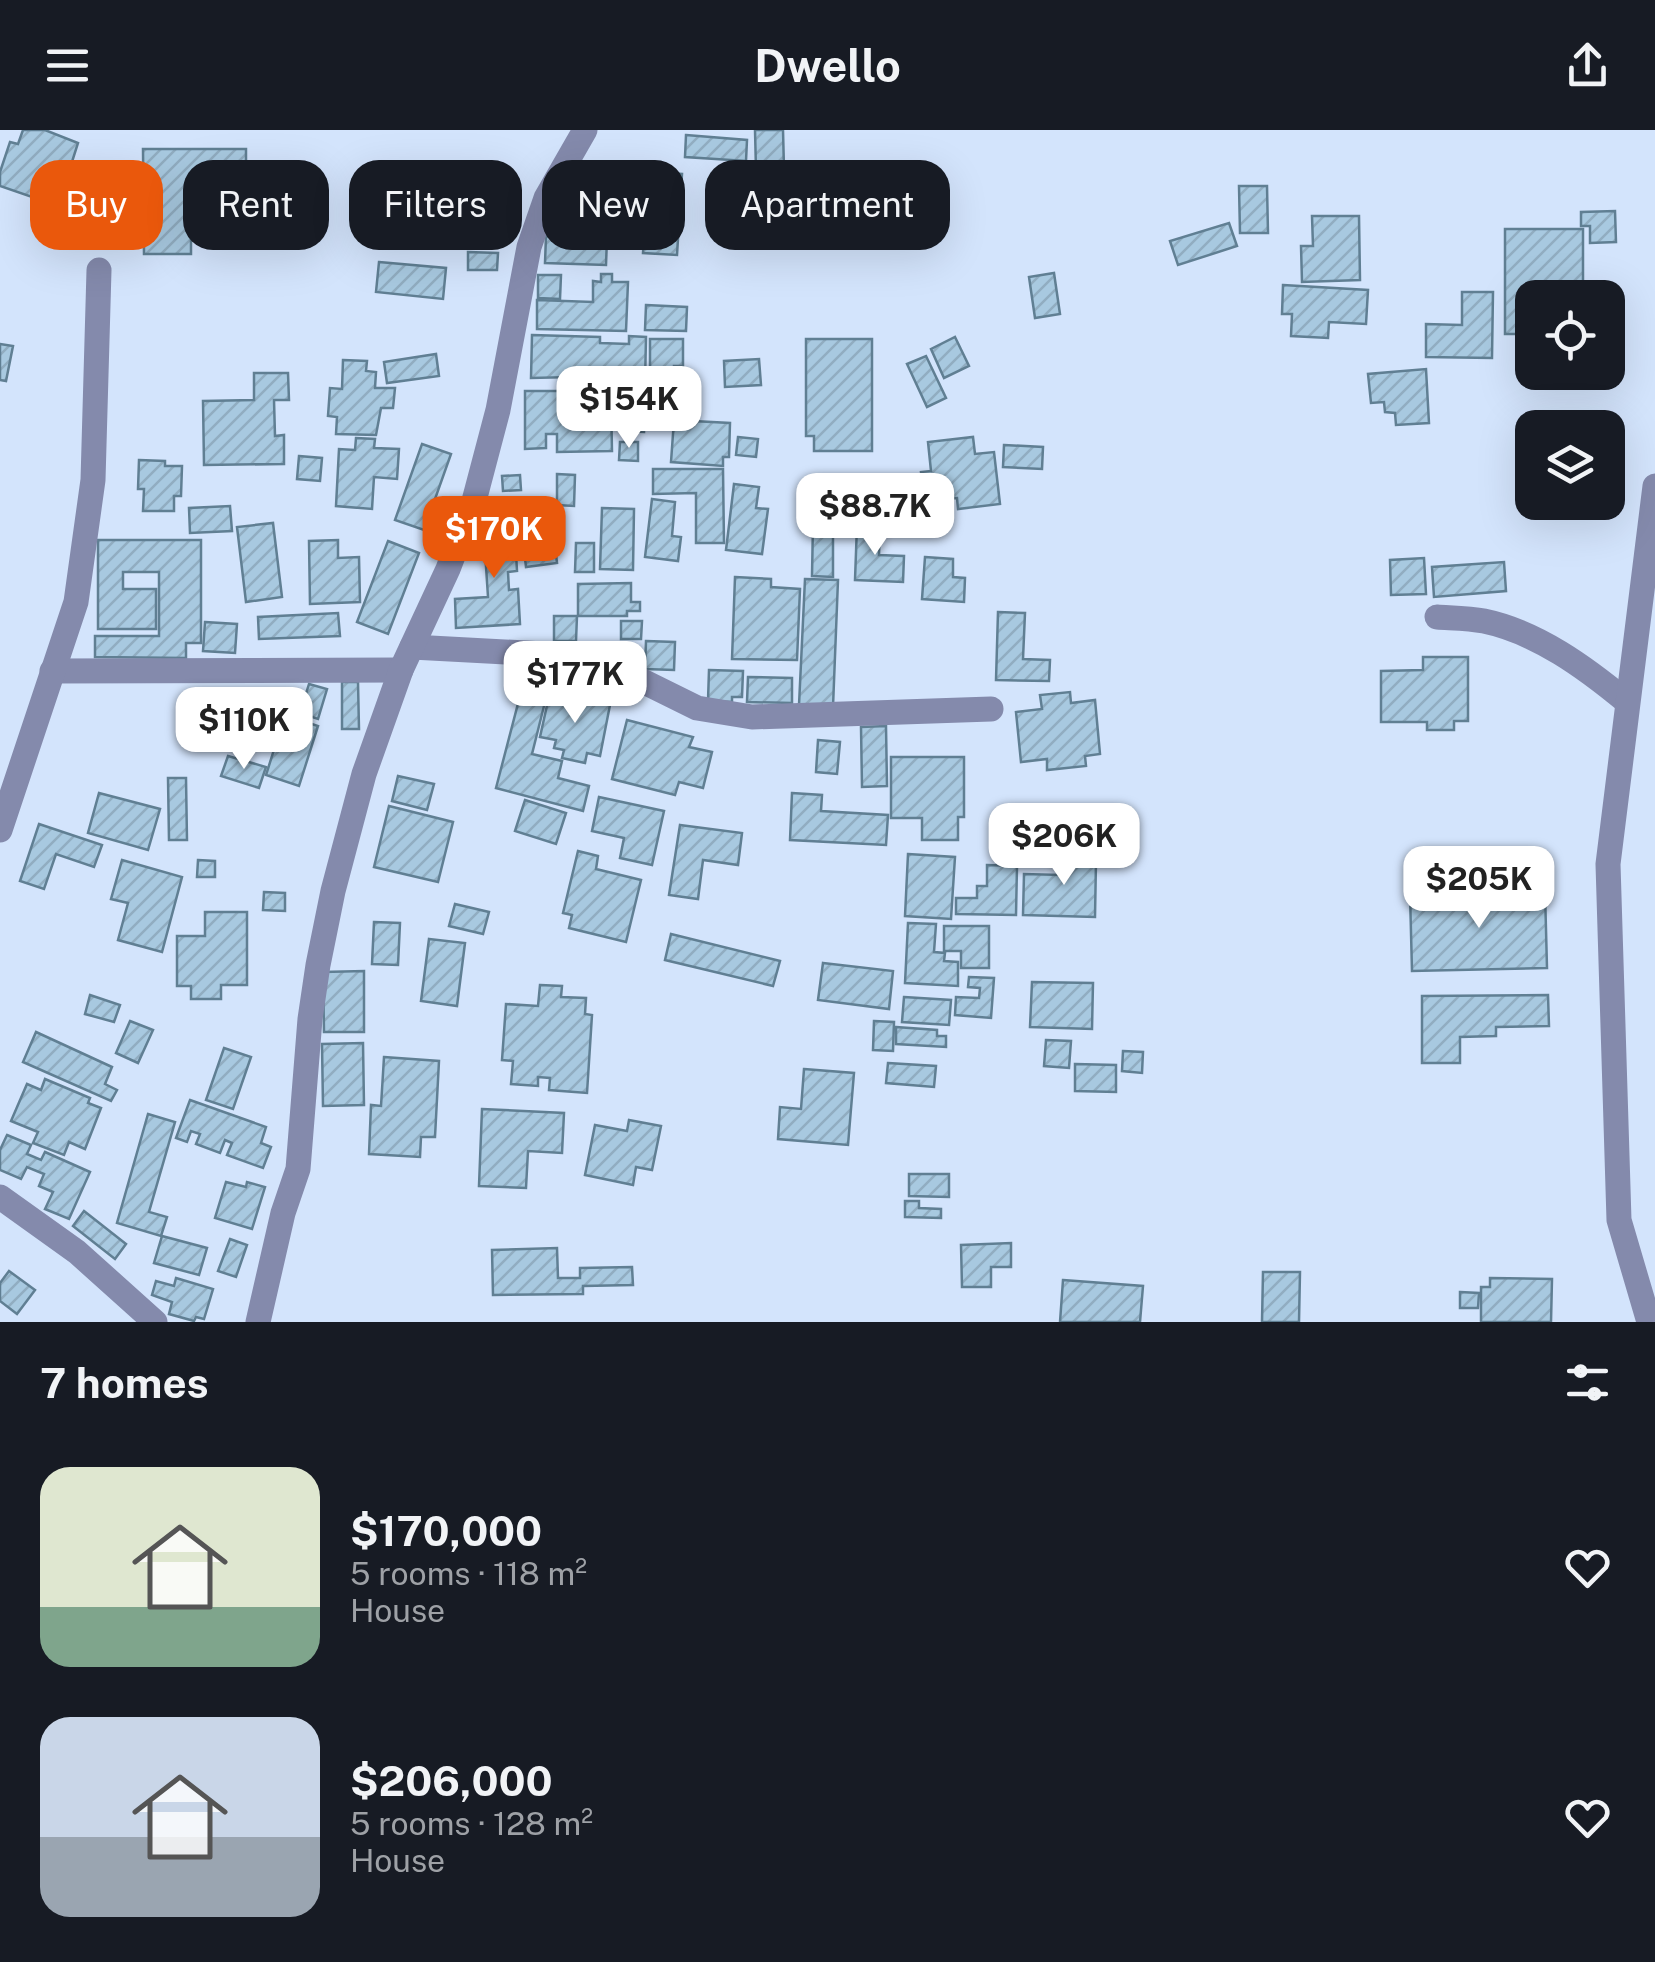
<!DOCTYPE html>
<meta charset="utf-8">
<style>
:root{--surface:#171b24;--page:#242831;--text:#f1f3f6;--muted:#9ea1a6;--accent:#ea580c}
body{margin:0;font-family:"Public Sans",sans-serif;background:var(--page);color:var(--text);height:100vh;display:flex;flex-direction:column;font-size:38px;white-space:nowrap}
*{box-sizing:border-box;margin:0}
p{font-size:32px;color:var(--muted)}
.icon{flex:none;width:55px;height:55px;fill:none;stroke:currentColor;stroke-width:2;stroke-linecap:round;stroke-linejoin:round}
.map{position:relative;height:1192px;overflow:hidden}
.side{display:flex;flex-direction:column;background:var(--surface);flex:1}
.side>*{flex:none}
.guide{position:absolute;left:30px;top:30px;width:1000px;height:90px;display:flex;gap:20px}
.fabs{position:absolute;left:1515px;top:150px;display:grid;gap:20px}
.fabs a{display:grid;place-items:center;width:110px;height:110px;border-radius:20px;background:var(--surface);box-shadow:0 10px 40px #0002;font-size:50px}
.price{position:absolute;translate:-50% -85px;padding:0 22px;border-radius:20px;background:#fff;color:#222;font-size:32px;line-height:65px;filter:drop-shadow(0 2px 5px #0008)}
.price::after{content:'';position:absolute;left:50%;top:60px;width:30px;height:22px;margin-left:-15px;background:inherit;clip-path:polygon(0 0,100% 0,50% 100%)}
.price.selected{background:var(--accent);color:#fff}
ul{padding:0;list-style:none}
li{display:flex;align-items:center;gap:30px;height:250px;padding:0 40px}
li span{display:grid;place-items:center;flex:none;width:280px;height:200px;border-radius:30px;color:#555}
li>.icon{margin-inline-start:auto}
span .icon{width:120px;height:120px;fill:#fffc;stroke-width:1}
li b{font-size:42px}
h2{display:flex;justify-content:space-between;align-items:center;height:120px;padding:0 40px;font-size:42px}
.pill{padding:0 35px;border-radius:30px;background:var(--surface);box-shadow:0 10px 40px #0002;font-size:35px;line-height:90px}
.pill.selected{background:var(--accent);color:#fff}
header{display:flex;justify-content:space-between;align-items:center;height:130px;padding:0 40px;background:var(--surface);font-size:45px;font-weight:700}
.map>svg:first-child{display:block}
.building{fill:url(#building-hatch);stroke:#607f93;stroke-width:2.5}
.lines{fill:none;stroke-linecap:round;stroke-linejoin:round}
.minor{stroke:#848aac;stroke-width:25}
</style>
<header><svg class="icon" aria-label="menu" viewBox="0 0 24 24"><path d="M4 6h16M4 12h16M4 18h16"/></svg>Dwello<svg class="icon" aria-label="share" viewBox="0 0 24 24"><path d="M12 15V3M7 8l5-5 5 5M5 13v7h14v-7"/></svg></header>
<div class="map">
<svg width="1655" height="1192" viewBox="0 0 1655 1192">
<defs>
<pattern id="building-hatch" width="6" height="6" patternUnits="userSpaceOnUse" patternTransform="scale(2.5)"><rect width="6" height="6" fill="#a8c9e0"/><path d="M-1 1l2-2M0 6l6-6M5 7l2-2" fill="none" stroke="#91adc1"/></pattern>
</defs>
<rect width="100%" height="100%" fill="#d3e4fc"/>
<!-- building -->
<g class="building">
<polygon points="23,0 45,0 78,13 58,76 0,56 0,42 10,12 18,14"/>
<polygon points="755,0 783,0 784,39 756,40"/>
<polygon points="686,5 747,10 746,31 685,27"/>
<polygon points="143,19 246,19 246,49 191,49 191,124 144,124"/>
<polygon points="648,42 682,44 677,125 643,123"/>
<polygon points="568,43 619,44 619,52 634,52 634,64 629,64 629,71 567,69"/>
<polygon points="1239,56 1267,56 1268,103 1240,103"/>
<polygon points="1615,81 1616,112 1590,113 1590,96 1581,96 1581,82"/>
<polygon points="1312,86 1359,86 1360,150 1302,152 1301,116 1313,116"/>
<polygon points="1229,93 1237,116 1178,135 1170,111"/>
<polygon points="1505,99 1583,99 1583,168 1532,168 1532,204 1505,204"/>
<polygon points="546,106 607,108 606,135 545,133"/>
<polygon points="468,122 498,123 497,140 468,140"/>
<polygon points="379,132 446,138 443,169 376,162"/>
<polygon points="1054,143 1060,184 1035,188 1029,147"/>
<polygon points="601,144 612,144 612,152 628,152 626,201 537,199 537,170 593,172 593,151 601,152"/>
<polygon points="538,145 561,145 560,169 538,168"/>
<polygon points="1283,155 1368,160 1366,194 1329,192 1328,208 1291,206 1292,184 1282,184"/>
<polygon points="1462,162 1493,162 1492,228 1426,227 1426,194 1462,195"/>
<polygon points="646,175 687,177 686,201 645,200"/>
<polygon points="532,205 600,207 600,213 629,214 629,206 646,207 644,302 625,301 626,283 616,283 616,246 531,248"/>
<polygon points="955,207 969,236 944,248 931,219"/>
<polygon points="650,209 683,209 683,236 674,236 674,270 650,270"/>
<polygon points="806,209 872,209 872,321 814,321 814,306 806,306"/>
<polygon points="0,214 13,216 6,251 0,250"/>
<polygon points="436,224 439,246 387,253 384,232"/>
<polygon points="926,226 946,268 927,277 907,234"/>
<polygon points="759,229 761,255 725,257 724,231"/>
<polygon points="343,230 367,231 366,241 376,242 375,258 395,258 393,278 381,278 376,305 336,304 337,287 328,286 330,258 342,259"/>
<polygon points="1426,239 1429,293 1396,295 1395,283 1385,282 1384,272 1371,273 1368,244"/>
<polygon points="254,243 288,243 289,270 274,270 275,306 284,305 284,334 204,335 203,271 254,270"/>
<polygon points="525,261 598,261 598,267 611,267 612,321 557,322 557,304 546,304 546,318 525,319"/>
<polygon points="674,290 730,293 729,327 723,327 723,336 671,332"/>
<polygon points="738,307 758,309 756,327 736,325"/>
<polygon points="973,307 975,324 994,322 1000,374 958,379 957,368 941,369 940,361 924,363 921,342 931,341 928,312"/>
<polygon points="356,308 375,309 374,318 399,319 397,349 374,347 372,379 336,376 339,319 355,320"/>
<polygon points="620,312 638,312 638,331 619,330"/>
<polygon points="422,314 451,324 424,400 395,390"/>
<polygon points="1004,315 1043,317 1042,339 1003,337"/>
<polygon points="299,326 322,328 320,351 297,349"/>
<polygon points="139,330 165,331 165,336 182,336 181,366 174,366 174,381 143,381 144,359 138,359"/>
<polygon points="653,339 723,339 724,413 696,413 696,363 653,364"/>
<polygon points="557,344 575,345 574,376 557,375"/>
<polygon points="520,345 521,360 503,361 502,346"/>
<polygon points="734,354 759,357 756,378 768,379 762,424 726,420"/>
<polygon points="652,369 675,372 672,406 681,407 678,431 645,427"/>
<polygon points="230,376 232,401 190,403 189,378"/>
<polygon points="602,378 634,379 633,440 600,439"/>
<polygon points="514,388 517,441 508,442 509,460 518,459 520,494 456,498 455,469 488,467 483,391"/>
<polygon points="552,389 557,433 526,437 521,393"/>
<polygon points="273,393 282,467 246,472 237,397"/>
<polygon points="813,393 833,393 833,447 812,446"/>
<polygon points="857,395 880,395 879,425 904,426 903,452 855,450"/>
<polygon points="98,410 201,410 201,513 186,513 186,528 95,527 95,506 159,506 159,442 123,442 123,459 156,459 156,499 98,499"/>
<polygon points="338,410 338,428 359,427 360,472 310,474 309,411"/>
<polygon points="388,411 419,423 388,504 357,492"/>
<polygon points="576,413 594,413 594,442 575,442"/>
<polygon points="925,427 953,429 953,447 965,448 964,472 922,469"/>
<polygon points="1424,428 1426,464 1391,465 1390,430"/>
<polygon points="1504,432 1506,461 1434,467 1432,437"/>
<polygon points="735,447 771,449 771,457 800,459 797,530 732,529"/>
<polygon points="805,449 838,450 833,577 799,575"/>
<polygon points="631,453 631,472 640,472 640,481 627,481 627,486 578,486 578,454"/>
<polygon points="998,482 1025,483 1023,529 1050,530 1049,551 996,550"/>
<polygon points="338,483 340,506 259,509 258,487"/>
<polygon points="554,486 577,486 576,511 554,511"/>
<polygon points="621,491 642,491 641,509 621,509"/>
<polygon points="205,492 237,494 235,523 203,521"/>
<polygon points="646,511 675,512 674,540 645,539"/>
<polygon points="1423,527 1468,527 1468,591 1454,591 1454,600 1427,600 1427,592 1381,592 1381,541 1423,540"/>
<polygon points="559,530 561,547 536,548 535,531"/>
<polygon points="709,540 743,541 742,567 732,567 732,572 708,571"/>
<polygon points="748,547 792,548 792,573 747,572"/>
<polygon points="342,552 358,552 359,599 342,599"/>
<polygon points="309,554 327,559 318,589 300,583"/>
<polygon points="521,562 546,568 532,624 562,631 558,648 589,656 583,681 496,658"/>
<polygon points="550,562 610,575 600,626 587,623 585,633 562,628 564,620 554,618 556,610 540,607"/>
<polygon points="1070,562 1071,573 1095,570 1100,624 1085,626 1086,636 1047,640 1047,629 1021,632 1016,582 1042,579 1040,565"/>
<polygon points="285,585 318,596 299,656 266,645"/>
<polygon points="627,590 693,607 689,617 712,622 703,658 679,652 675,665 612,649"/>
<polygon points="886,596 887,656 862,657 861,597"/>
<polygon points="818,610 840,612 837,644 816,642"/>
<polygon points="228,626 266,637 259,658 221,646"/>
<polygon points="891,627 964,627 964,687 958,687 958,710 922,710 922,688 891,688"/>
<polygon points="398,646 434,654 427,680 392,671"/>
<polygon points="168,648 186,648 187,710 169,710"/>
<polygon points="99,663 160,679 148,720 88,703"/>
<polygon points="792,663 822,665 821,681 888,685 886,715 790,710"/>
<polygon points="599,667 664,681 652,735 620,728 624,708 592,701"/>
<polygon points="525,670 566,683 556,714 515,701"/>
<polygon points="389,676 453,692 438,752 374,737"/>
<polygon points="39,694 102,715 94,737 56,724 44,759 20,751"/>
<polygon points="680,695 742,703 738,735 703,730 698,769 669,765"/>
<polygon points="1062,718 1091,718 1090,731 1096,731 1095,787 1023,785 1024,744 1061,745"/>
<polygon points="578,721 598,726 596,739 641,750 626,812 569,798 572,785 563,783"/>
<polygon points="908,724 955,727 951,789 905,786"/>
<polygon points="122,730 182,747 162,822 118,810 128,773 111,769"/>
<polygon points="198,730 215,731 215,747 197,747"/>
<polygon points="987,735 1017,736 1016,785 956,784 956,768 977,768 977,756 987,756"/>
<polygon points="1545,761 1547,838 1412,841 1410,764"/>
<polygon points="264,762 285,763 285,781 263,780"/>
<polygon points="455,774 489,782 483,804 449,796"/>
<polygon points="205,782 247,782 247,855 221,855 221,869 191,869 191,856 177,856 177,806 205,806"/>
<polygon points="374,792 400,793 398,835 372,834"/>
<polygon points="908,793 936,794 934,822 945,823 944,831 958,832 958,856 905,853"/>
<polygon points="944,796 989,796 989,838 961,838 961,821 944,821"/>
<polygon points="671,804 780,831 773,856 665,830"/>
<polygon points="429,809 465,813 457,876 421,871"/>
<polygon points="823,833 893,841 889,879 818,870"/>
<polygon points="364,841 364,902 324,902 323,842"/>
<polygon points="969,847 994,848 991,888 955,885 956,867 979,868 980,858 968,857"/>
<polygon points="1032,852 1093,853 1092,899 1030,897"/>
<polygon points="540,855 562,856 561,867 586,868 585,884 592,885 587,963 549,960 550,948 538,947 538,956 511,954 513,931 502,930 506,874 538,876"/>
<polygon points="90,865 120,875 114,892 85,884"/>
<polygon points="1548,865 1549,896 1496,897 1496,906 1460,907 1460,933 1422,933 1422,866"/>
<polygon points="904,867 951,870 949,895 902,892"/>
<polygon points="130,891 153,900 138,933 116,923"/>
<polygon points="874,891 894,892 893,921 873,920"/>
<polygon points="896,897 937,900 937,906 946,906 946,917 896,914"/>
<polygon points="36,902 112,937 105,954 117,960 111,971 23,932"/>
<polygon points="1046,910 1071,911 1069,938 1044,936"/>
<polygon points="363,913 364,975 323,976 322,914"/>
<polygon points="224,918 251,927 233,979 206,970"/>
<polygon points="1123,921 1143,922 1142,943 1122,941"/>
<polygon points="384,927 439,931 435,1007 421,1007 420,1027 369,1024 371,975 381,976"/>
<polygon points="888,933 936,936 934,957 886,953"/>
<polygon points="1075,934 1116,935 1116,962 1075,961"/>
<polygon points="804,939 854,943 848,1015 778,1009 780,977 801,979"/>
<polygon points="45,949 90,968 88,973 101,978 85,1019 69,1012 64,1025 33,1013 38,1002 11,991 27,954 41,960"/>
<polygon points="190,970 266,997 261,1013 271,1017 263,1038 227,1025 232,1013 225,1010 220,1023 196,1014 200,1004 191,1001 187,1012 176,1008"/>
<polygon points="482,979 564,983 562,1023 528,1021 526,1058 479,1056"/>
<polygon points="148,984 175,992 149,1082 167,1087 161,1106 117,1093"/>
<polygon points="629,990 661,996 652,1040 636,1037 633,1055 585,1045 595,995 627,1001"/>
<polygon points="7,1005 31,1015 27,1024 41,1030 45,1022 90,1042 69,1089 45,1079 53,1062 39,1056 44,1044 27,1037 21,1049 0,1040 0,1020"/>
<polygon points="909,1044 949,1044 949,1067 909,1066"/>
<polygon points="226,1052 246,1057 247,1052 265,1057 252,1099 215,1088"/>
<polygon points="905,1071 919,1071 919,1078 941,1079 941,1088 905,1087"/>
<polygon points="84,1081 126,1114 115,1129 73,1096"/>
<polygon points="162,1106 207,1118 199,1145 154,1133"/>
<polygon points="230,1109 247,1115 236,1147 218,1141"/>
<polygon points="1011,1113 1011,1137 991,1137 991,1157 962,1157 961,1115"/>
<polygon points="557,1118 558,1148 580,1148 580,1138 632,1137 633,1155 583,1156 583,1164 493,1165 492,1120"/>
<polygon points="9,1141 35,1160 17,1184 0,1171 0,1153"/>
<polygon points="1263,1142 1300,1142 1299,1192 1262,1192"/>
<polygon points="176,1148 213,1159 204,1189 196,1187 194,1191 169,1184 172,1172 152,1165 156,1151 174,1156"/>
<polygon points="1490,1148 1552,1149 1551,1192 1481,1192 1481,1157 1490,1157"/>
<polygon points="1063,1150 1143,1156 1140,1192 1060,1192"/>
<polygon points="1460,1162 1479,1163 1478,1178 1460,1178"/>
</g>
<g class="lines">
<!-- minor -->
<g class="minor">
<path d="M1437,487C1452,488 1469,488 1484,491C1537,502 1586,538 1627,572"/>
<polyline points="412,517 581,526 612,536 697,578 752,587 991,579"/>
<polyline points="52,541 401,540"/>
<polyline points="0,700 76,472 93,350 99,140"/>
<polyline points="0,1067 77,1122 155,1192"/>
<polyline points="258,1192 283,1083 298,1039 310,889 318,835 333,761 364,644 401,540 448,439 474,371 498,280 529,117 546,68 585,0"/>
<polyline points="1649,1192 1619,1090 1608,734 1655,356"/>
</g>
</g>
</svg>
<div class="fabs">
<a><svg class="icon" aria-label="locate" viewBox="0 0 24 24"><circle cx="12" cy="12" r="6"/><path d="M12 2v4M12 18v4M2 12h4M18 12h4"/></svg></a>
<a><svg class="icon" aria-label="layers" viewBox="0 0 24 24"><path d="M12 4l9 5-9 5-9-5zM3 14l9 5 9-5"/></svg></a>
</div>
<b class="price" style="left:629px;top:321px">$154K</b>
<b class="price" style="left:875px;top:428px">$88.7K</b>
<b class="price selected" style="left:494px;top:451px">$170K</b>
<b class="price" style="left:575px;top:596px">$177K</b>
<b class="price" style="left:244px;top:642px">$110K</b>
<b class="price" style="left:1064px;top:758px">$206K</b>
<b class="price" style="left:1479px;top:801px">$205K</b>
<div class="guide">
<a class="pill selected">Buy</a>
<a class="pill">Rent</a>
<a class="pill">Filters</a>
<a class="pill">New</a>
<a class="pill">Apartment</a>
</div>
</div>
<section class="side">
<h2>7 homes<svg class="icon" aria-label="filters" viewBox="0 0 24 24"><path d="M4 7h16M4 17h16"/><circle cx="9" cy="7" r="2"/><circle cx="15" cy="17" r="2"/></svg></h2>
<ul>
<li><span style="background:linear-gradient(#dfe7d0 70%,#7fa58c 0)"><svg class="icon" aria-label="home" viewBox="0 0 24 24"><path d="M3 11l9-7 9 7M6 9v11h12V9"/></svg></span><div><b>$170,000</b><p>5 rooms · 118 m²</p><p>House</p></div><svg class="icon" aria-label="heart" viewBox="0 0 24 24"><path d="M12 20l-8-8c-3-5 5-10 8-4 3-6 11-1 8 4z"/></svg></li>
<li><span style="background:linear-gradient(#c9d6e8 60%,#9aa5b1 0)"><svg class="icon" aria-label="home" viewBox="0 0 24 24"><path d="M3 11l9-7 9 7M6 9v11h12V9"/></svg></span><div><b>$206,000</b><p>5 rooms · 128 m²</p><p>House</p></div><svg class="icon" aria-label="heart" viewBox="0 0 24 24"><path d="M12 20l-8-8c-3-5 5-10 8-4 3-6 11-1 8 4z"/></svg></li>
</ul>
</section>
